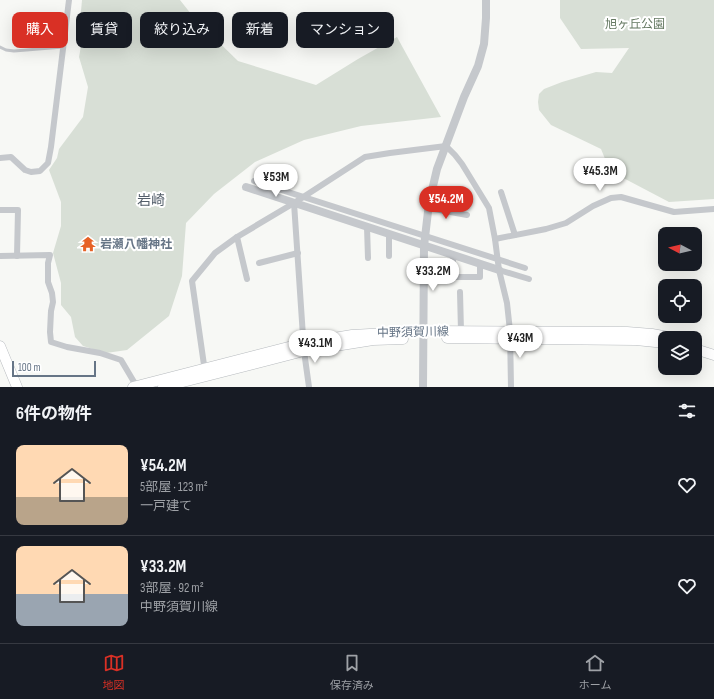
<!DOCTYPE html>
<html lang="ja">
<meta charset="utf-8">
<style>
:root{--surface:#171b24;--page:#20242c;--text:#f1f3f6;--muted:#9ea1a6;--line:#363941;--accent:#d93025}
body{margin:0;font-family:"Sofia Sans Condensed","Noto Sans JP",sans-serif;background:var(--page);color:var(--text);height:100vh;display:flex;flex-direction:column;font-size:15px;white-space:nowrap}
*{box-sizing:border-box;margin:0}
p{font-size:13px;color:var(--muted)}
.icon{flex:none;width:22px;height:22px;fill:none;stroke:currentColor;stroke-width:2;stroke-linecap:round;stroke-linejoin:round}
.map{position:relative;height:387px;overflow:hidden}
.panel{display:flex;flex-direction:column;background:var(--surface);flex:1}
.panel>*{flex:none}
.banner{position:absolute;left:12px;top:12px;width:400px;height:36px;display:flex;gap:8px}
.needle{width:26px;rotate:277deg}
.tools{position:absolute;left:658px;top:227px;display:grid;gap:8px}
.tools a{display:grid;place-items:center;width:44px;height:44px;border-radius:8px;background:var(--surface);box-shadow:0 4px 16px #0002;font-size:20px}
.scale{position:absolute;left:12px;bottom:10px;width:84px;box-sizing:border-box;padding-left:4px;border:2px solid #667586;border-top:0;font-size:11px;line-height:14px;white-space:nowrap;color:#667586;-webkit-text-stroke:3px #fff;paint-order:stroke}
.price{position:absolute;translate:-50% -34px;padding:0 9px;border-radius:14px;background:#fff;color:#222;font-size:13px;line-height:26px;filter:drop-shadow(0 1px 2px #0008)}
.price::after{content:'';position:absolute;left:50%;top:24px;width:12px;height:9px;margin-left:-6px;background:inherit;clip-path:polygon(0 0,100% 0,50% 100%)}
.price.current{background:var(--accent);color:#fff}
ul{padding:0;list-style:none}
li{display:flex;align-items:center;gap:12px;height:100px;padding:0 16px}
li+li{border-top:1px solid var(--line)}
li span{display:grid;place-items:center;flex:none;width:112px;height:80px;border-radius:8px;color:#555}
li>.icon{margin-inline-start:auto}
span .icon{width:48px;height:48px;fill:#fffc;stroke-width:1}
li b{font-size:17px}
h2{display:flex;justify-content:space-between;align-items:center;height:48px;padding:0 16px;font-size:17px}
.pill{padding:0 14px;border-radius:8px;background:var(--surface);box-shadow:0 4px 16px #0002;font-size:14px;line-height:36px}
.pill.current{background:var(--accent);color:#fff}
.tabs{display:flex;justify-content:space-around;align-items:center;height:56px;border-top:1px solid var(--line);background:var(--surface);font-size:11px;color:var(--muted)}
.tabs a{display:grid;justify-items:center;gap:2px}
.tabs .current{color:var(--accent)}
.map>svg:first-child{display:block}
.green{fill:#d8dfd6}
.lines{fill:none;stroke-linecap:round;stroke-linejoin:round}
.primary-casing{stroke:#b6babe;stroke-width:11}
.service{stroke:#c5c8cc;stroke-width:3}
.minor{stroke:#c5c8cc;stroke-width:6}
.tertiary{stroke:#c5c8cc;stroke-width:8}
.primary{stroke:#fff;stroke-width:10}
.labels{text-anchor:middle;stroke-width:4;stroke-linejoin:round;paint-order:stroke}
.park-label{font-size:12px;fill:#647861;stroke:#fff}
.poi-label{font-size:12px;font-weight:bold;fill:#667586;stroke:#fff;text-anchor:start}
.street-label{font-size:12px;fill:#667586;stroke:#fff}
.quarter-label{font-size:14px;fill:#545f6b;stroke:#fff}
</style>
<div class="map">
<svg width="714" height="387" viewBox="0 0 714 387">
<rect width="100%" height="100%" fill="#f7f8f5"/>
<!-- green -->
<g class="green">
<polygon points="82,0 180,0 195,19 238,61 316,85 358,59 397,37 441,117 361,126 304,140 255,162 214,194 186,223 182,276 169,316 127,350 106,353 83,346 75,337 71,317 61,305 61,283 53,253 61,226 61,202 49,170 57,158 59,149 83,117 88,87 79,57 84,29 80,22"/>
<polygon points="560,0 714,0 714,199 669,202 610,171 601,149 551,125 539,110 538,102 539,94 544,89 562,82 596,72 612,73 629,48 581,49 560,18"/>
</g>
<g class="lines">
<defs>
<g id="primary">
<polyline points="447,338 636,340 665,343"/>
<polyline points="0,346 17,387"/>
<polyline points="695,349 714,355"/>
<polyline points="133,387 304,343 352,335 423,331 627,332 652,334 674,338"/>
<polyline points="163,387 304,351 373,340 403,339"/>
</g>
</defs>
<!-- primary casing -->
<use href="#primary" class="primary-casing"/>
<!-- service -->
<polyline class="service" points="0,47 6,50 14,51 63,47"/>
<!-- minor -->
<g class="minor">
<polyline points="0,158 11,157 25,170 31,172 40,171 48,163 51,147 69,0"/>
<polyline points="254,181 525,268"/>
<polyline points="501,192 515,235"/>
<polyline points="294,203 304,351 309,387"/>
<polyline points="429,208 467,215"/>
<polyline points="0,210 18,210 17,256"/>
<polyline points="367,227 368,258"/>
<polyline points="237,237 247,279"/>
<polyline points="495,239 546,229 566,223 593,206 611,198 621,197 674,212 714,209"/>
<polyline points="453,255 453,277 480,277 480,264"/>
<polyline points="0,256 50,255 48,263 48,282 52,293 53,302 51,311 50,332 51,342 67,347 100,353 121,360 137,387"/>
<polyline points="389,256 389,234"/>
<polyline points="259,263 298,253"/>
<polyline points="499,270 529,279"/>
<polyline points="460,292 461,331"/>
<polyline points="205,372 192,281 215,253 237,237 294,203 365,157 390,153 446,146 455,155 462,164 489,208 495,239 499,270 507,303 510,331 511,387"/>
</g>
<!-- tertiary -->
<g class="tertiary">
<polyline points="246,187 499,270"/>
<polyline points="423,387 424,246 429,203 437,169 464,97 478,66 484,44 486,18 486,0"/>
</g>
<!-- primary -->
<use href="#primary" class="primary"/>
</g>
<!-- icons -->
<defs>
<symbol id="temple-bare" viewBox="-9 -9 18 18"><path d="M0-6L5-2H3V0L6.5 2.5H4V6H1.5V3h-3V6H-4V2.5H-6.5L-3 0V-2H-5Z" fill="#e66227" stroke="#fff" stroke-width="2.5" paint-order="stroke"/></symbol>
</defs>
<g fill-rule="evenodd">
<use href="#temple-bare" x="77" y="233" width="22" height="22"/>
</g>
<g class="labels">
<!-- park labels -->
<g class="park-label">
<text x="635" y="28">旭ヶ丘公園</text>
</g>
<!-- poi labels -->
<g class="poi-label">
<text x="100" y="248">岩瀬八幡神社</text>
</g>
<!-- street labels -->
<g class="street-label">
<text transform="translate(413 332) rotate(-1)" y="4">中野須賀川線</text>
</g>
<!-- quarter labels -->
<g class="quarter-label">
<text x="151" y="205">岩崎</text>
</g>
</g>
</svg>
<div class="tools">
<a><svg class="needle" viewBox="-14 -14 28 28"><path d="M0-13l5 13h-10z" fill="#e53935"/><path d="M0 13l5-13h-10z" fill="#9ea1a6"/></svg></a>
<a><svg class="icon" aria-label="locate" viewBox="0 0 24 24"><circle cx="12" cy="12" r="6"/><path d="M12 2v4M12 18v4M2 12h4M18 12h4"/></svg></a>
<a><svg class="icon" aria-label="layers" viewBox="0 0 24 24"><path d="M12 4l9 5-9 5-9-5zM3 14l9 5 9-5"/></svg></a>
</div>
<div class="scale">100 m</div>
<b class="price" style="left:600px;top:192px">¥45.3M</b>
<b class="price" style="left:276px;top:198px">¥53M</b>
<b class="price current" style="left:446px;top:220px">¥54.2M</b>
<b class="price" style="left:433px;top:292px">¥33.2M</b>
<b class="price" style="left:520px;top:359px">¥43M</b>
<b class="price" style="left:315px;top:364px">¥43.1M</b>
<div class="banner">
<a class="pill current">購入</a>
<a class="pill">賃貸</a>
<a class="pill">絞り込み</a>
<a class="pill">新着</a>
<a class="pill">マンション</a>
</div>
</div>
<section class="panel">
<h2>6件の物件<svg class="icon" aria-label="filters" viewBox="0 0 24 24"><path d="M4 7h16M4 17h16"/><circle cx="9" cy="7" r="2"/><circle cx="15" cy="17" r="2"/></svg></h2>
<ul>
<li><span style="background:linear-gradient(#ffd9b3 65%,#b9a48a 0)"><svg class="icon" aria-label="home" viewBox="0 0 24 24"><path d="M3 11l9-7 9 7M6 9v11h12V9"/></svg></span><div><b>¥54.2M</b><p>5部屋 · 123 m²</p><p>一戸建て</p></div><svg class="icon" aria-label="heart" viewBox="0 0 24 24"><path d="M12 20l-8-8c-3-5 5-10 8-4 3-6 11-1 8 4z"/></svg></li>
<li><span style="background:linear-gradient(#ffd9b3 60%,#9aa5b1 0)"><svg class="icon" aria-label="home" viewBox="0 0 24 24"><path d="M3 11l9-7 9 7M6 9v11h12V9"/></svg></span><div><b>¥33.2M</b><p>3部屋 · 92 m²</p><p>中野須賀川線</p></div><svg class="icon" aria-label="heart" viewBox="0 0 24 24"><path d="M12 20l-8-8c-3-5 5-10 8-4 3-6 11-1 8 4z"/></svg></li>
</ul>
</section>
<nav class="tabs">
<a class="current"><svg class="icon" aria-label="map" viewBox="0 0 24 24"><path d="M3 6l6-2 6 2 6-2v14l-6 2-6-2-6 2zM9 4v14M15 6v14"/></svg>地図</a>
<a><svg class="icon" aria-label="saved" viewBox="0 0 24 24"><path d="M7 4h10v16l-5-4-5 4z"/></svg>保存済み</a>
<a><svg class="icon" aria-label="home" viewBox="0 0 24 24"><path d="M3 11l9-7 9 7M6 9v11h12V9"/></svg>ホーム</a>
</nav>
